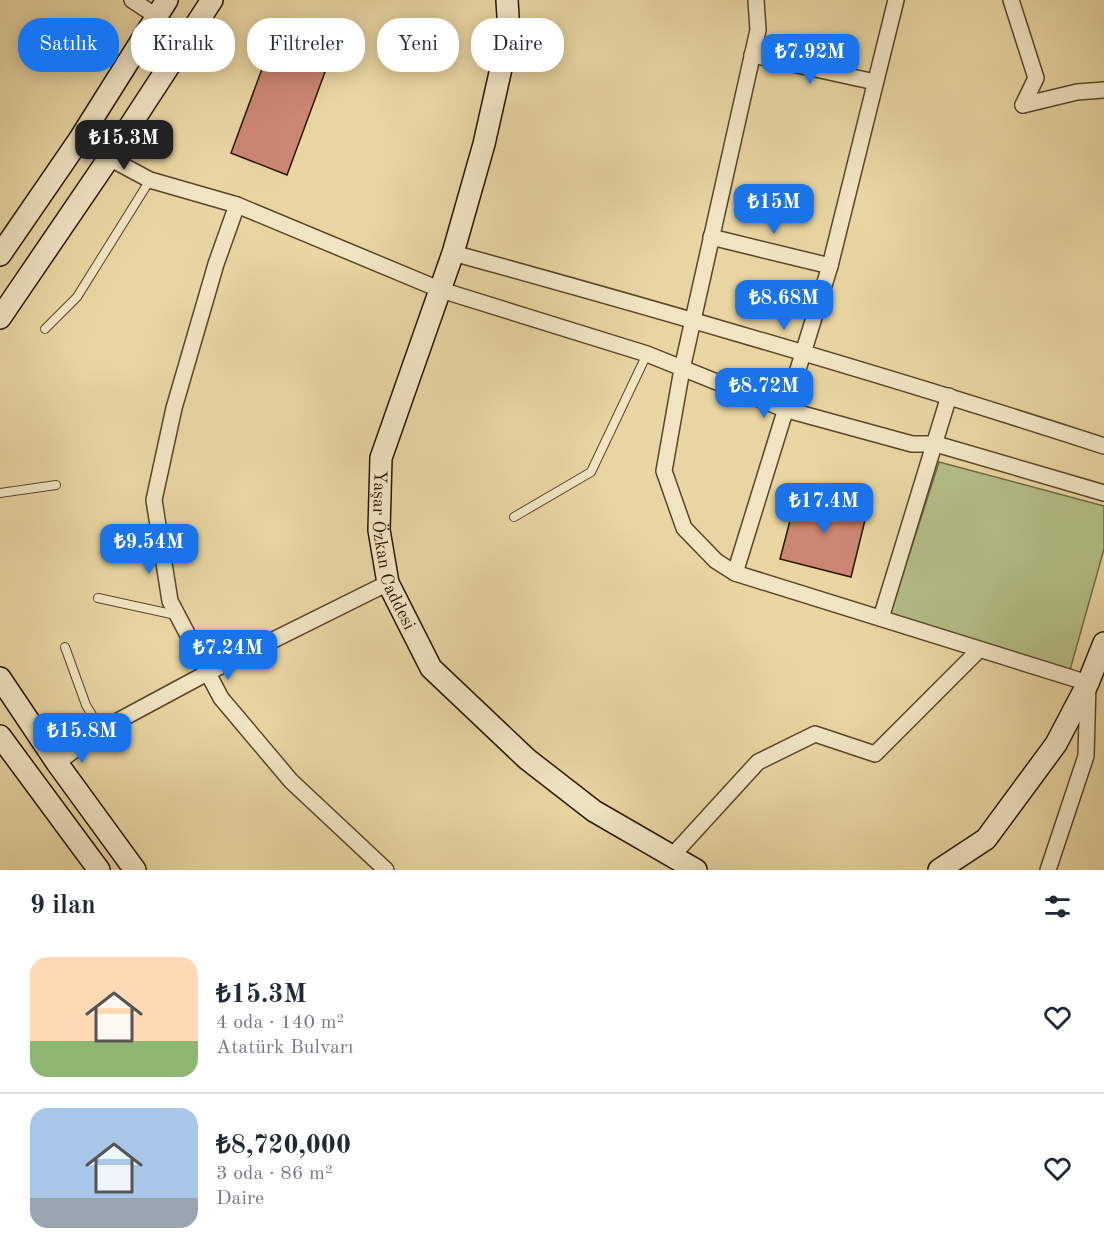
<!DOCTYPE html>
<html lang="tr">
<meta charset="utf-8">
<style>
:root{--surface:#fff;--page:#f2f2f3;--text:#1f2937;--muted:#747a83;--line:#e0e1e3;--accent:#1a73e8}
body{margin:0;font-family:"Old Standard TT",serif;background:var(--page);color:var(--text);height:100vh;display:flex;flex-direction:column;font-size:22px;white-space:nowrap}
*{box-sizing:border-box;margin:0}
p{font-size:20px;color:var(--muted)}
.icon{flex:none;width:33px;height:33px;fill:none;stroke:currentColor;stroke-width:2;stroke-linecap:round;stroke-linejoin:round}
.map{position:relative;height:870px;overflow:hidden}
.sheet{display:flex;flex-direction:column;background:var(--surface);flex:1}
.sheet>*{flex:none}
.hud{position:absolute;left:18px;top:18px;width:600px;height:54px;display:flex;gap:12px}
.price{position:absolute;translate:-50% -51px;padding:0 14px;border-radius:12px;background:var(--accent);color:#fff;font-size:20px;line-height:39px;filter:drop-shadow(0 2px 3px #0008)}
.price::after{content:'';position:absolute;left:50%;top:36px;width:18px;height:14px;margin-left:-9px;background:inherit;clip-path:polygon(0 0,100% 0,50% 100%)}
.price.on{background:#222;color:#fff}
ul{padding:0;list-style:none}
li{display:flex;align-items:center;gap:18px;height:150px;padding:0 30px}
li+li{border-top:2px solid var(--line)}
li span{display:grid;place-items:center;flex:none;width:168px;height:120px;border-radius:18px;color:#555}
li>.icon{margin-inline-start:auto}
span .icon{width:72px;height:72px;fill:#fffc;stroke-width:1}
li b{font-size:26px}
h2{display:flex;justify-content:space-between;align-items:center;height:72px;padding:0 30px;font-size:26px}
.tag{padding:0 21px;border-radius:24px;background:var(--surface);box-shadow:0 3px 15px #0003;font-size:21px;line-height:54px}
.tag.on{background:var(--accent);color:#fff}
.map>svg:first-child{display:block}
.green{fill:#b3be87;stroke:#6e6a44;stroke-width:1.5}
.building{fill:#cc8674;stroke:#2a1700;stroke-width:1.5}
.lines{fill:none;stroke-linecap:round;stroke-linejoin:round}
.service-casing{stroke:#5a4628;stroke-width:10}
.minor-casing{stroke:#5a4628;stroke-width:18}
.secondary-casing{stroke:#2a1700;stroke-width:24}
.service{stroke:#f0e4c3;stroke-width:8}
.minor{stroke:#f0e4c3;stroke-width:15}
.secondary{stroke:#f0e4c3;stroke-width:21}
.labels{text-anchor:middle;stroke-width:5;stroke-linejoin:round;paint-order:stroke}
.street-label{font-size:18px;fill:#2a1700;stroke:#f0e4c3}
</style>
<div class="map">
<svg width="1104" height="870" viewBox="0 0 1104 870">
<rect width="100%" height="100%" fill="#e8d5a2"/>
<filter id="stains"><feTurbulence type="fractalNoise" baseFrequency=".00333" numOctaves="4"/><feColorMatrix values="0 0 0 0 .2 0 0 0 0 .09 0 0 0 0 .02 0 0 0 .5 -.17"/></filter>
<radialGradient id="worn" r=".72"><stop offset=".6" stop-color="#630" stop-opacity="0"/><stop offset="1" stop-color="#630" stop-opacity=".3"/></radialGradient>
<!-- green -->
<polygon class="green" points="939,462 1104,506 1104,549 1070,670 890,614"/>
<!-- building -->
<g class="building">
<polygon points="269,50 325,72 287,175 231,153"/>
<polygon points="798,490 868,508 851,577 780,559"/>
</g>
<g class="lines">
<defs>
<g id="service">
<polyline points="45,329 77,297 150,180"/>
<polyline points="0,493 56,485"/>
<polyline points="514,517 591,472 647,354"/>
<polyline points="98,598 176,615"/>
<polyline points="65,647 86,705 101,730"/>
</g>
<g id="minor">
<polyline points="132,0 156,16"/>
<polyline points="756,0 758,30 682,369 664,471 684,528 716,561 735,573 1088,683 1086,756 1048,870"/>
<polyline points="1011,0 1036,78 1023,105"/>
<polyline points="752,55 875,82"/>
<polyline points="1023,105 1077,92 1104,90"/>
<polyline points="79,140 109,158 150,180 237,205 441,290 647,354 784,409 912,444 936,444 1104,493"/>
<polyline points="237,205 216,264 174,408 154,500 170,601 221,698 291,781 386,870"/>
<polyline points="711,237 830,266"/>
<path d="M453,253C671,313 889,376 1104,446"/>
<polyline points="735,573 830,266 896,0"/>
<polyline points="881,618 949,396"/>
<polyline points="57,763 101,730 207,673 388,583"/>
<polyline points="672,856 758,762 815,734 875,754 979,650"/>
</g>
<g id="secondary">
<path id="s1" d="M507,0L509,33L484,144L453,253L381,458L379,530L388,583L431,668L527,759L594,811L696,870"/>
<polyline points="0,255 79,140 167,0"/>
<polyline points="0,318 109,158 212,0"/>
<polyline points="0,678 57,763 135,870"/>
<polyline points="0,736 99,870"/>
<polyline points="939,870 986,839 1056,744 1088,683 1104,643"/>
</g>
</defs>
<!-- service casing -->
<use href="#service" class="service-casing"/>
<!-- minor casing -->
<use href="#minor" class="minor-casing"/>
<!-- secondary casing -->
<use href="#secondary" class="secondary-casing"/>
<!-- service -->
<use href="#service" class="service"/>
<!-- minor -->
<use href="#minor" class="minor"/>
<!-- secondary -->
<use href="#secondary" class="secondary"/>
</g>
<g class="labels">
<!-- street labels -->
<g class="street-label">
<text dy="6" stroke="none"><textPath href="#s1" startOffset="572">Yaşar Özkan Caddesi</textPath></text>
</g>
</g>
<rect width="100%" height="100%" filter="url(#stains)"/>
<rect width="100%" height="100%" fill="url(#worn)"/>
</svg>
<b class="price" style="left:810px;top:85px">₺7.92M</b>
<b class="price on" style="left:124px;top:171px">₺15.3M</b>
<b class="price" style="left:774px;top:235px">₺15M</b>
<b class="price" style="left:784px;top:331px">₺8.68M</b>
<b class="price" style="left:764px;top:419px">₺8.72M</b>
<b class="price" style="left:824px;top:534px">₺17.4M</b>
<b class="price" style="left:149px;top:575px">₺9.54M</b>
<b class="price" style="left:228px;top:681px">₺7.24M</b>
<b class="price" style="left:82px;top:764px">₺15.8M</b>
<div class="hud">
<a class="tag on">Satılık</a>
<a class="tag">Kiralık</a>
<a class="tag">Filtreler</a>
<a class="tag">Yeni</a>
<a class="tag">Daire</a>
</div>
</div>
<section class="sheet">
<h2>9 ilan<svg class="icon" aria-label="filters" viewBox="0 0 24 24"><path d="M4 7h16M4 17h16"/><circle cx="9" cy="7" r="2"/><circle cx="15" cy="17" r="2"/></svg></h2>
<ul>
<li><span style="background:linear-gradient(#ffd9b3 70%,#8fb573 0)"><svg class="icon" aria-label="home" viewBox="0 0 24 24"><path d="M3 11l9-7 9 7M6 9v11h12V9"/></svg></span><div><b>₺15.3M</b><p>4 oda · 140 m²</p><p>Atatürk Bulvarı</p></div><svg class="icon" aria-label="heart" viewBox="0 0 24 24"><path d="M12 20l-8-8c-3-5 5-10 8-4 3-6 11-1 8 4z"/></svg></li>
<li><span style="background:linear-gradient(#a9c7e8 75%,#9aa5b1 0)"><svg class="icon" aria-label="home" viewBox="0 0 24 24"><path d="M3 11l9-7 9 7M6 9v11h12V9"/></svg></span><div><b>₺8,720,000</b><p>3 oda · 86 m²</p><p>Daire</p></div><svg class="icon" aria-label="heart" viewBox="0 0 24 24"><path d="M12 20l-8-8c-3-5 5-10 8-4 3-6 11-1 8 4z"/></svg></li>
</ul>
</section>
